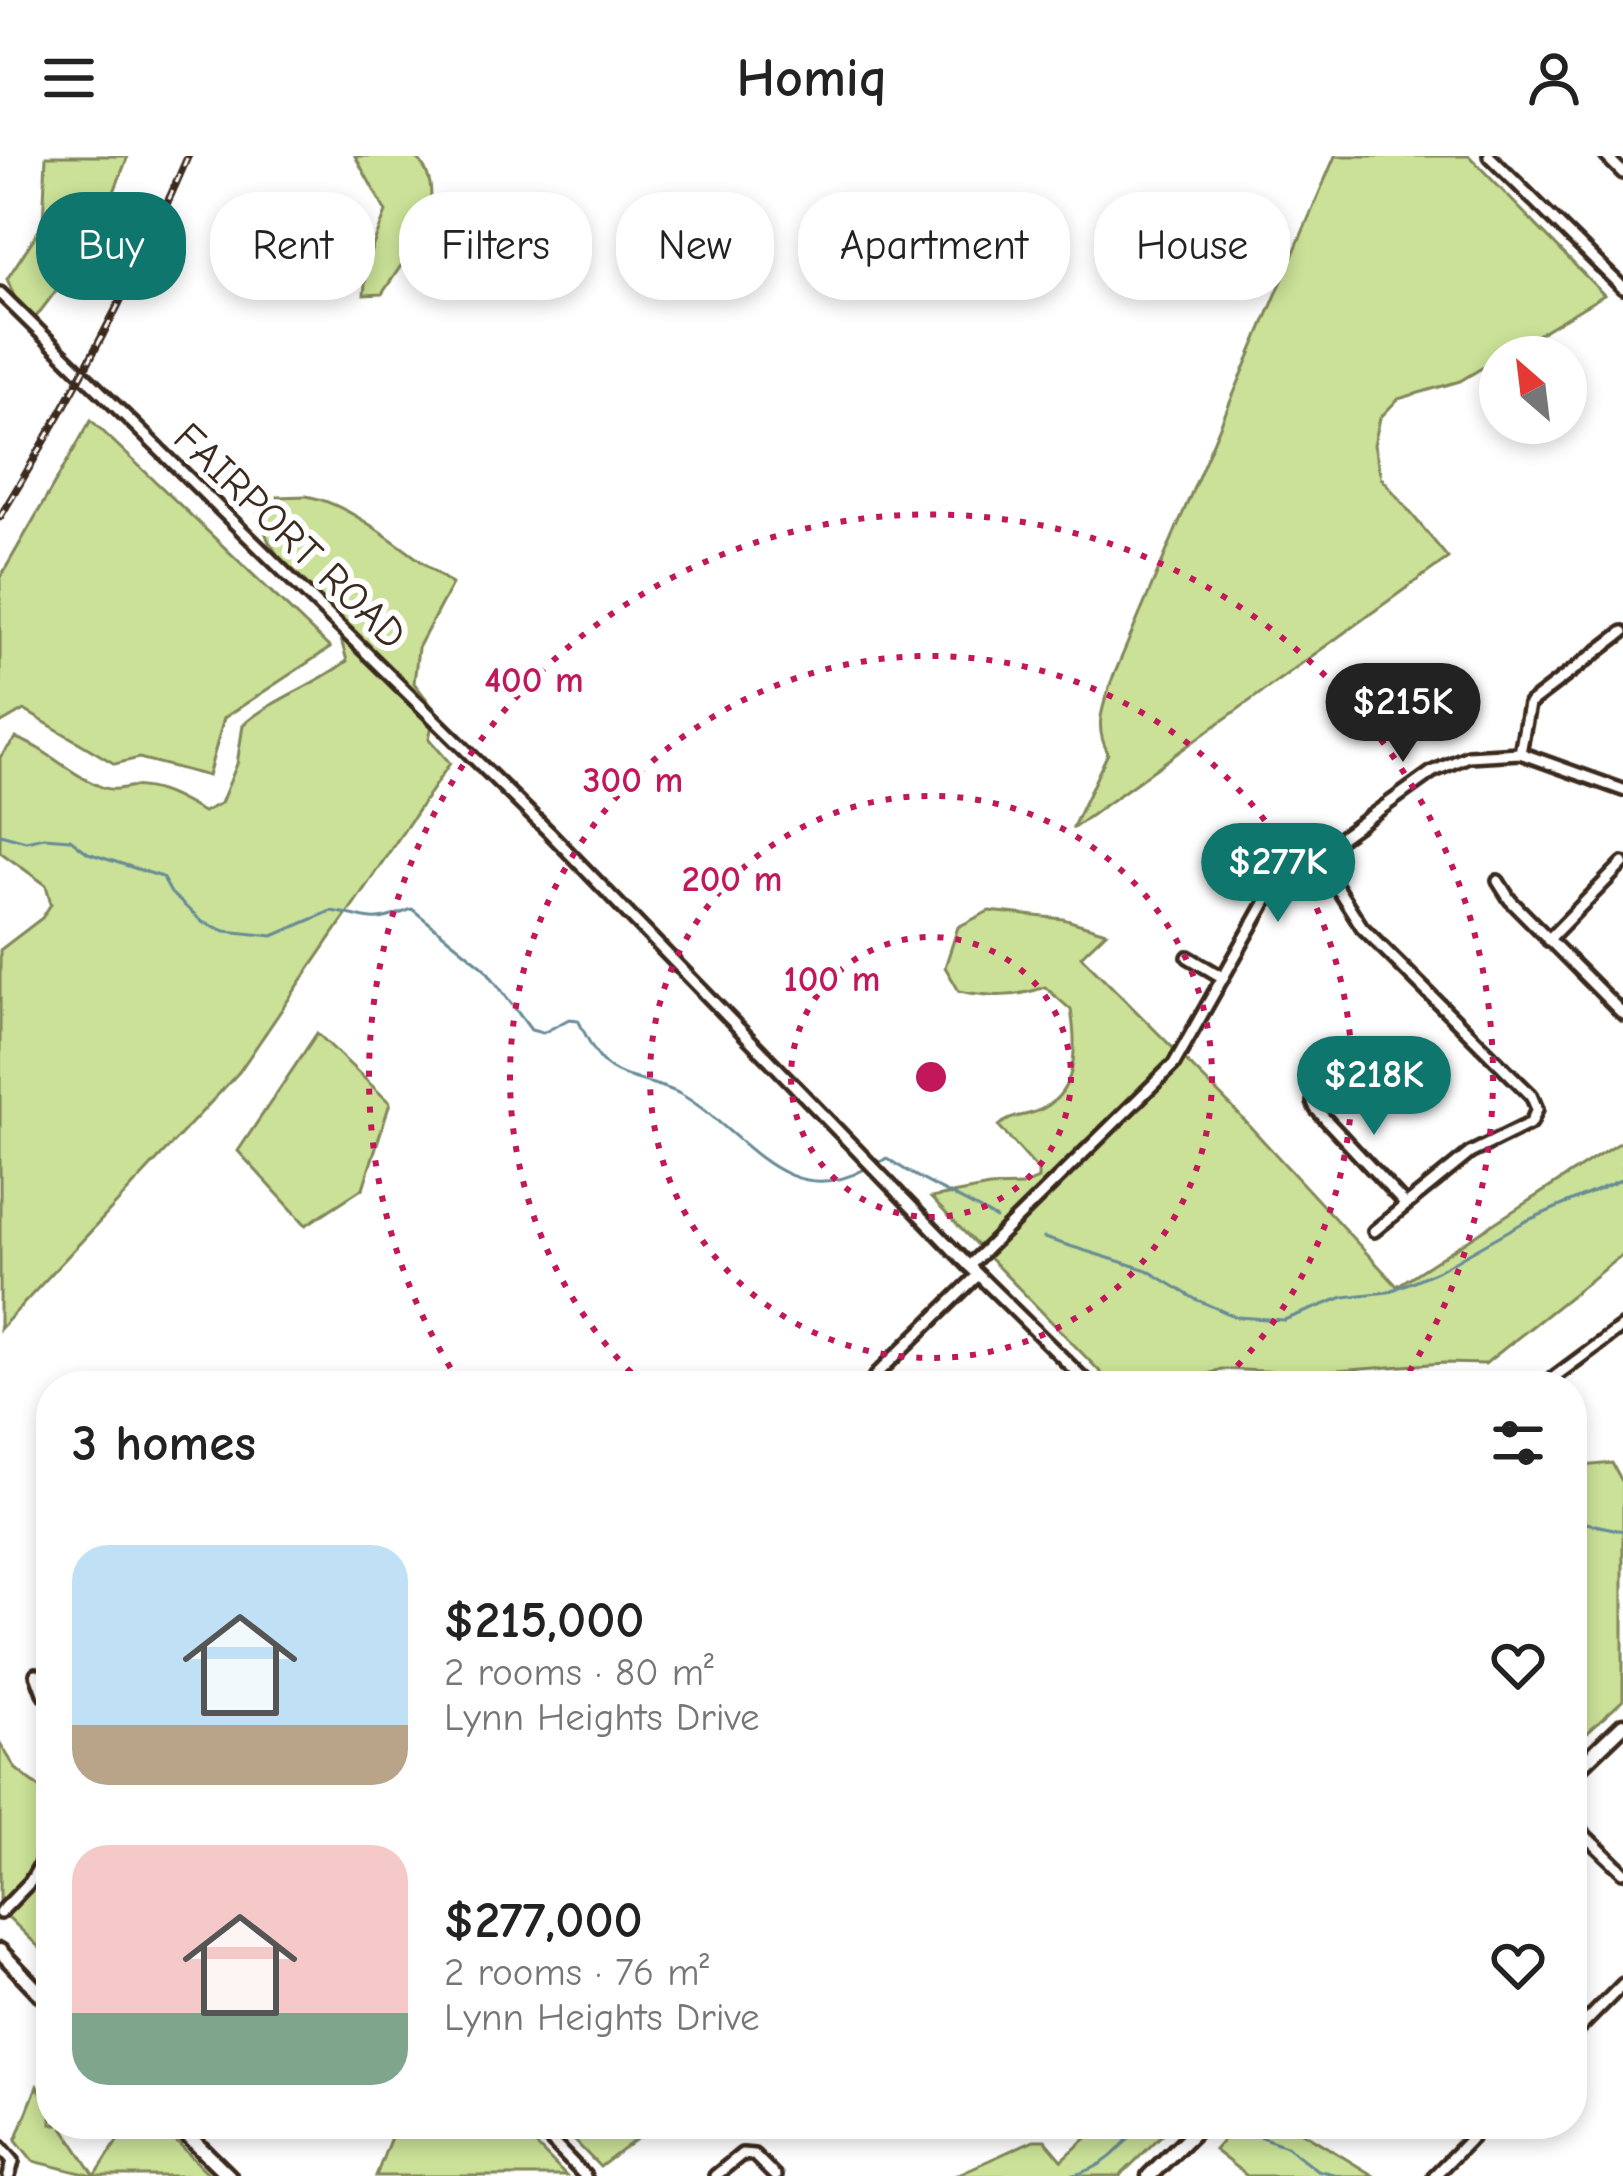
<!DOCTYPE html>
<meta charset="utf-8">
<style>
:root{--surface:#fff;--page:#f2f2f2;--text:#222;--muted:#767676;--accent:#0f766e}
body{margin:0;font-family:"Comic Neue",sans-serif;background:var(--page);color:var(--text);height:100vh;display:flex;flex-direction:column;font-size:45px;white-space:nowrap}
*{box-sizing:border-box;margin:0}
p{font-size:39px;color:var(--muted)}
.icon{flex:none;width:66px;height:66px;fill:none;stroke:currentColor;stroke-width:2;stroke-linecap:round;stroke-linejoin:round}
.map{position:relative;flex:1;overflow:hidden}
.sheet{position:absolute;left:36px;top:1215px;width:1551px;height:768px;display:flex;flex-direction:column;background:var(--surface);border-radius:48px;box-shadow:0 6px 18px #0003}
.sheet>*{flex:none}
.hud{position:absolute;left:36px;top:36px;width:1551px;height:108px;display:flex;gap:24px}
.needle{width:78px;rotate:332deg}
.fabs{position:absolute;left:1479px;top:180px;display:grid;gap:24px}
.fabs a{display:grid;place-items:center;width:108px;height:108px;border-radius:50%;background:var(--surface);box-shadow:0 6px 18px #0003;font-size:60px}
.price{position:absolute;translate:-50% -102px;padding:0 27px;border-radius:42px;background:var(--accent);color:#fff;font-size:39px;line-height:78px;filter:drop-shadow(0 3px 6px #0008)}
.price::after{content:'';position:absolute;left:50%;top:72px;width:36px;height:27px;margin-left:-18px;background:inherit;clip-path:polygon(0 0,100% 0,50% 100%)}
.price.on{background:#222;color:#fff}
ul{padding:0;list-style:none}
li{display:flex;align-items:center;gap:36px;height:300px;padding:0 36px}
li span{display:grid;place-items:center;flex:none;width:336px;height:240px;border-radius:36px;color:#555}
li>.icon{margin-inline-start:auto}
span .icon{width:144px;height:144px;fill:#fffc;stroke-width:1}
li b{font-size:51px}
h2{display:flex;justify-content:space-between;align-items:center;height:144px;padding:0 36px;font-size:51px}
.tag{padding:0 42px;border-radius:48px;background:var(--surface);box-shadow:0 6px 18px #0003;font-size:42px;line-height:108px}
.tag.on{background:var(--accent);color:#fff}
header{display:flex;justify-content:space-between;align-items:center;height:156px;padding:0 36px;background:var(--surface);font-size:54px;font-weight:700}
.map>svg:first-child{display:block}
.green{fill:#cae197;stroke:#82865a;stroke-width:3}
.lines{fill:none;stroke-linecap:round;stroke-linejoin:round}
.stream{stroke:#678b96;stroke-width:3}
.minor-casing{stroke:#3b2a1e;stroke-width:18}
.major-casing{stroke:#3b2a1e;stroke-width:21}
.minor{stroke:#fff;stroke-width:9}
.major{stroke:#fff;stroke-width:12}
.rail-casing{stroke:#3b2a1e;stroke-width:8}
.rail{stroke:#fff;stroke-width:3;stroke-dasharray:9;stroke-linecap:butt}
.ring{fill:none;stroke:#c2185b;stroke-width:6;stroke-dasharray:6 12}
.labels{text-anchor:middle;stroke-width:12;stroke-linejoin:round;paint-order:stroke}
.street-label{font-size:42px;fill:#3b2a1e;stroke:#fff}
.centre{fill:#c2185b;stroke:#fff;stroke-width:6}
.ring-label{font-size:36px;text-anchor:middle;font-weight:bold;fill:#c2185b;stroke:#fff;stroke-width:12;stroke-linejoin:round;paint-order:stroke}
</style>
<header><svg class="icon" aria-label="menu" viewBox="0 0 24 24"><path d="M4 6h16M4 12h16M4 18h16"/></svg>Homiq<svg class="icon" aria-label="person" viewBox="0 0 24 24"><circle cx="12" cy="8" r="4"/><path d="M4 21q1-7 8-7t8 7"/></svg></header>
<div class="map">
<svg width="1623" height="2020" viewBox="0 0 1623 2020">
<rect width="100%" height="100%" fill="#fff"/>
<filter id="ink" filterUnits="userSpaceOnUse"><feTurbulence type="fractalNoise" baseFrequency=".00833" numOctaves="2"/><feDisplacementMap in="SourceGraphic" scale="24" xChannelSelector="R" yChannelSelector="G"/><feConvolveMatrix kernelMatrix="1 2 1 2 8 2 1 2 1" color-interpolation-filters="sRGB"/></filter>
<g filter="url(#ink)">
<!-- green -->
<g class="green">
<polygon points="46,0 128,0 112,41 81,75 67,120 36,161 24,163 7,123 43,68"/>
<path d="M355,0H415C456,42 408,98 382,138L364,139L367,105L386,56Z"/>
<path d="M1335,0H1469L1604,139L1460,225L1398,243L1380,262L1374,289L1381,321L1448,402L1072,673L1108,597C1094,571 1102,553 1111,526Z"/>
<polygon points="91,264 330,492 224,562 208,620 139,602 115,608 24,554 0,568 0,422"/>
<path d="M306,340C352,347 413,401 452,428L418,492L414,527L435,554L429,583L450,607L239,916L0,1173V794L42,762L51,748L46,729L0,696V601L16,582C47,593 68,617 97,629C119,639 123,628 142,631C164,633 184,646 203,656L221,647L237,608L243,569C274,542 314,530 347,505L337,469L327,451L296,426L269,386L258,358L277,341Z"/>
<path d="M989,755L1063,763L1106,776L1081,800L1232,951L1397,1130L1623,984V1098L1485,1208L1444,1207L1308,1217L1221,1213L1177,1230H1114L931,1042L989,1031L1022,1030L1038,1023V1014L999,970C1010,960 1021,961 1035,956C1079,940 1077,891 1071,854L1045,831C1015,842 990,841 959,835L945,811L958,771Z"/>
<polygon points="317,877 390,947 363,1032 306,1069 238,995"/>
<polygon points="1612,1307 1623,1327 1623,1544 1572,1591 1572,1311"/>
<polygon points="0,1587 16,1613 51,1641 51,1803 0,1753"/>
<polygon points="37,1930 51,1952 51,1968 61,1968 95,2020 128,1968 158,1968 211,2020 93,2020 33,2005 16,1984"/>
<polygon points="396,1968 456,1968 469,1981 481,1968 515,1968 566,2020 376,2020"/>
<polygon points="593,1968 656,1968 600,2011 575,1985"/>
<polygon points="1102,1968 1173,1968 1120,2020 954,2020 1034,1984 1045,1984 1062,2004"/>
<polygon points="1237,1968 1289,1968 1374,2020 1247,2020 1214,1994"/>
</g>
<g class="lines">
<!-- stream -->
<g class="stream">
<path d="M0,678L26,685L44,681L70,683L88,697L162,721L171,737L202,766L225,775L273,780L331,755C374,761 366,771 412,753L484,811L531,874L543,877L569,863L578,864C585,877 592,894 602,905C620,925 657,925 680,938C742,972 783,1057 865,1013"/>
<path d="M880,1006L887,1002C922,1027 960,1041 996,1063"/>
<polyline points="1044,1082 1147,1114 1195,1143 1236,1161 1284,1164 1344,1141 1388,1136 1437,1115 1526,1065 1623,1023"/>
<polyline points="1572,1364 1623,1375"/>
<polyline points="1225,1968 1286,1990 1317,2014 1341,2020"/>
<path d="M1070,2020C1104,2013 1120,1994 1140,1968"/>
</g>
<defs>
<g id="minor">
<polyline points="1489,0 1623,132"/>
<polyline points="1606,0 1623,17"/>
<polyline points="0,137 549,676 961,1102 1091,1230"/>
<polyline points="1520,597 1529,548 1623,476"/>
<polyline points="1316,699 1362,771 1531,939 1537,953 1531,967 1470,997 1374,1075"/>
<polyline points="1498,725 1510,744 1623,858"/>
<polyline points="1548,784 1623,707"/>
<polyline points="1188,801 1222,821"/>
<polyline points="1318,925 1313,946 1316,953 1404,1047"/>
<polyline points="969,1110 1174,908 1269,740 1282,724 1432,616 1468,600 1520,597 1623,634"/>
<polyline points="870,1230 878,1217 978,1119"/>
<polyline points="1542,1230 1623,1170"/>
<polyline points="36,1518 43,1537 51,1542"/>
<polyline points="1572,1667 1623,1716"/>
<polyline points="0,1757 30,1726 41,1707 51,1620"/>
<polyline points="1572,1880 1623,1828"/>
<polyline points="535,1968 585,2020"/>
<polyline points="0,1990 13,2005 9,2020"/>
<polyline points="715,2020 742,1998 754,1999 775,2020"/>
<polyline points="1434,2020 1485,1968"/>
</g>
<g id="major">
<polyline points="1572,1618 1623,1569"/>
<polyline points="0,1795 51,1849"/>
<polyline points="176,1968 229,2020"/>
<polyline points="1149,2020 1202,1968"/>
</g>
</defs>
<!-- minor casing -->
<use href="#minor" class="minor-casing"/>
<!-- major casing -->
<use href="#major" class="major-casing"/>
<!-- minor -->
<use href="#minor" class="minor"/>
<!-- major -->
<use href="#major" class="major"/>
<defs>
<path id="rail" d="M0,361C70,245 134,126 188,0"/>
</defs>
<!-- rail casing -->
<use href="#rail" class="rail-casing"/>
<!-- rail -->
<use href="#rail" class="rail"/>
</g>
</g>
<!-- distance rings -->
<g class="ring">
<circle cx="931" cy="921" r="140"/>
<circle cx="931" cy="921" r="281"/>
<path d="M644 1229A421 421 0 1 1 1218 1229"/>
<path d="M460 1227A562 562 0 1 1 1402 1227"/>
</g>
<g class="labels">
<!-- street labels -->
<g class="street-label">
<text transform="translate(291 379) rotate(44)" y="15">FAIRPORT ROAD</text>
</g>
</g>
<circle cx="931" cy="921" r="18" class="centre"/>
<g class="ring-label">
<text x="534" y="536">400 m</text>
<text x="633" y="636">300 m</text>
<text x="732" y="735">200 m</text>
<text x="832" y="835">100 m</text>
</g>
</svg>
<div class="fabs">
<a><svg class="needle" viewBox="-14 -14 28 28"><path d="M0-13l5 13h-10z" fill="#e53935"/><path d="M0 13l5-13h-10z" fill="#767676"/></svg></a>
</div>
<b class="price on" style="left:1403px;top:609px">$215K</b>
<b class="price" style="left:1278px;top:769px">$277K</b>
<b class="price" style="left:1374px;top:982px">$218K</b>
<div class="hud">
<a class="tag on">Buy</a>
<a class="tag">Rent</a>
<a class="tag">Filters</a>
<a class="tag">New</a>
<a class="tag">Apartment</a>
<a class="tag">House</a>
</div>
<section class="sheet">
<h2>3 homes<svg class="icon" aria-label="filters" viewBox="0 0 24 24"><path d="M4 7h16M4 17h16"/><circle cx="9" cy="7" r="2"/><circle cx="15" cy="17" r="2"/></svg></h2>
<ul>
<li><span style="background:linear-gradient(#bfe0f5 75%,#b9a48a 0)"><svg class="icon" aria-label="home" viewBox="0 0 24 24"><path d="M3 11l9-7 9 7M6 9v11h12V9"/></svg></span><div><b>$215,000</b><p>2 rooms · 80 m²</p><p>Lynn Heights Drive</p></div><svg class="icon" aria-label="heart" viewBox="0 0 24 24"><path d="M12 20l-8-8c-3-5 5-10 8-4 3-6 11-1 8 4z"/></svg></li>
<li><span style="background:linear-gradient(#f6c9c9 70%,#7fa58c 0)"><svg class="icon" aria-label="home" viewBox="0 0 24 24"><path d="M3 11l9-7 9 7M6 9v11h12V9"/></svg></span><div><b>$277,000</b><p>2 rooms · 76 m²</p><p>Lynn Heights Drive</p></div><svg class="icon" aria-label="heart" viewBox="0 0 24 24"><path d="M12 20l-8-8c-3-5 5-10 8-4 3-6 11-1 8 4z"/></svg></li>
</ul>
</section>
</div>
